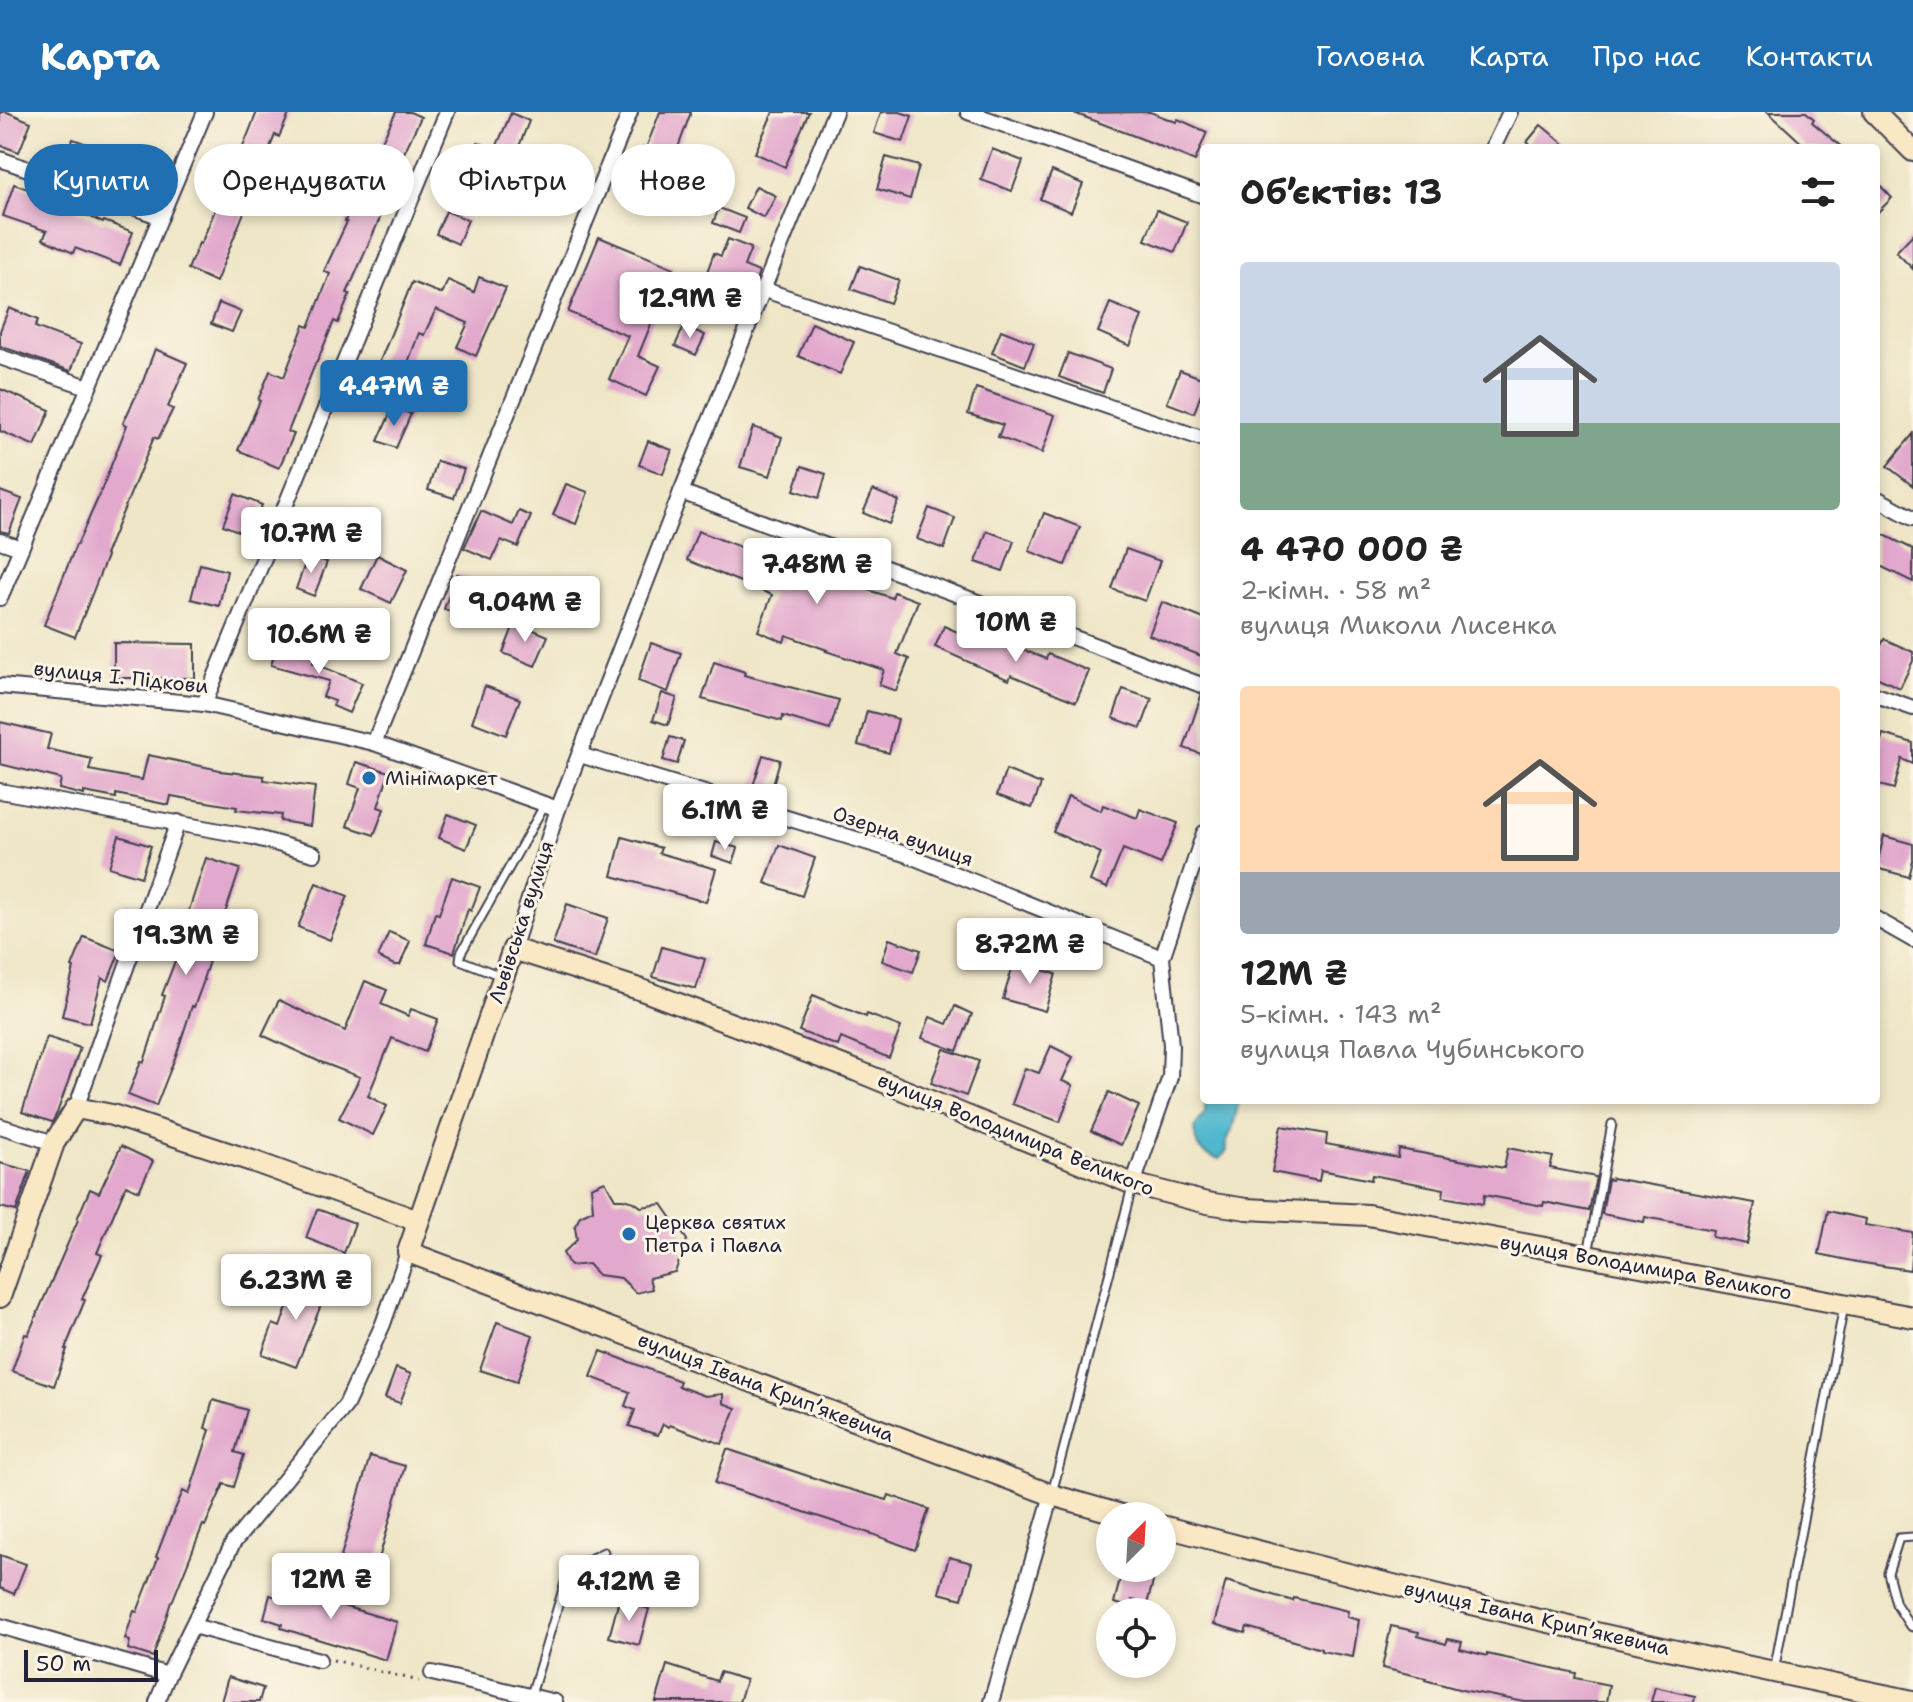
<!DOCTYPE html>
<html lang="uk">
<meta charset="utf-8">
<style>
:root{--surface:#fff;--page:#f6f6f6;--text:#222;--muted:#767676;--accent:#1f6fb2}
body{margin:0;font-family:"Shantell Sans",sans-serif;background:var(--page);color:var(--text);height:100vh;display:flex;flex-direction:column;font-size:30px;white-space:nowrap}
*{box-sizing:border-box;margin:0}
p{font-size:26px;color:var(--muted)}
.icon{flex:none;width:44px;height:44px;fill:none;stroke:currentColor;stroke-width:2;stroke-linecap:round;stroke-linejoin:round}
.map{position:relative;flex:1;overflow:hidden}
.side{position:absolute;left:1200px;top:32px;width:680px;height:960px;display:flex;flex-direction:column;background:var(--surface);border-radius:8px;box-shadow:0 4px 12px #0003}
.side>*{flex:none}
.hud{position:absolute;left:24px;top:32px;width:760px;height:72px;display:flex;gap:16px}
.needle{width:52px;rotate:24deg}
.fabs{position:absolute;left:1096px;top:1390px;display:grid;gap:16px}
.fabs a{display:grid;place-items:center;width:80px;height:80px;border-radius:50%;background:var(--surface);box-shadow:0 4px 12px #0003;font-size:40px}
.scale{position:absolute;left:24px;bottom:20px;width:134px;box-sizing:border-box;padding-left:8px;border:4px solid #22223b;border-top:0;font-size:22px;line-height:28px;white-space:nowrap;color:#22223b;-webkit-text-stroke:6px #fcf5e5;paint-order:stroke}
.price{position:absolute;translate:-50% -68px;padding:0 18px;border-radius:8px;background:#fff;color:#222;font-size:26px;line-height:52px;filter:drop-shadow(0 2px 4px #0008)}
.price::after{content:'';position:absolute;left:50%;top:48px;width:24px;height:18px;margin-left:-12px;background:inherit;clip-path:polygon(0 0,100% 0,50% 100%)}
.price.selected{background:var(--accent);color:#fff}
ul{padding:0;list-style:none}
li{display:grid;align-content:center;gap:16px;height:424px;padding:0 40px}
li span{display:grid;place-items:center;height:248px;border-radius:8px;color:#555}
li>.icon{margin-inline-start:auto}
span .icon{width:144px;height:144px;fill:#fffc;stroke-width:1}
li b{font-size:34px}
h2{display:flex;justify-content:space-between;align-items:center;height:96px;padding:0 40px;font-size:34px}
.pill{padding:0 28px;border-radius:36px;background:var(--surface);box-shadow:0 4px 12px #0003;font-size:28px;line-height:72px}
.pill.selected{background:var(--accent);color:#fff}
header{display:flex;align-items:center;gap:48px;box-sizing:border-box;height:112px;padding:0 40px;background:var(--accent);color:#fff}
header strong{font-size:38px}
nav{display:flex;gap:44px;margin-inline-start:auto;font-size:28px}
.map>svg:first-child{display:block}
.water{fill:#50b8ce;stroke:#396d84;stroke-width:2}
.building{fill:#e2a8cd}
.lines{fill:none;stroke-linecap:round;stroke-linejoin:round}
.lane-casing{stroke:#413f50;stroke-width:11}
.street-casing{stroke:#413f50;stroke-width:18}
.secondary-casing{stroke:#413f50;stroke-width:24}
.path{stroke:#413f50;stroke-width:3;stroke-dasharray:2 6;stroke-linecap:butt}
.lane{stroke:#fff;stroke-width:7}
.street{stroke:#fff;stroke-width:14}
.secondary{stroke:#fae7c3;stroke-width:20}
.poi-dot{fill:#1f6fb2;stroke:#fcf5e5;stroke-width:3}
.labels{text-anchor:middle;stroke-width:6;stroke-linejoin:round;paint-order:stroke}
.street-label{font-size:20px;fill:#22223b;stroke:#fcf5e5}
.poi-label{font-size:20px;fill:#22223b;stroke:#fcf5e5;text-anchor:start}
</style>
<header>
<strong>Карта</strong>
<nav><a>Головна</a><a>Карта</a><a>Про нас</a><a>Контакти</a></nav>
</header>
<div class="map">
<svg width="1913" height="1590" viewBox="0 0 1913 1590">
<rect width="100%" height="100%" fill="#fcf5e5"/>
<filter id="ink" filterUnits="userSpaceOnUse"><feTurbulence type="fractalNoise" baseFrequency=".0125" numOctaves="2"/><feDisplacementMap in="SourceGraphic" scale="16" xChannelSelector="R" yChannelSelector="G"/><feConvolveMatrix kernelMatrix="1 2 1 2 8 2 1 2 1" color-interpolation-filters="sRGB"/></filter>
<filter id="wash" filterUnits="userSpaceOnUse"><feTurbulence type="fractalNoise" baseFrequency=".006" numOctaves="4" result="noise"/><feDisplacementMap in="SourceGraphic" scale="32" xChannelSelector="R" yChannelSelector="G"/><feGaussianBlur stdDeviation="1.8" result="paint"/><feColorMatrix in="noise" values="0 0 0 0 0 0 0 0 0 0 0 0 0 0 0 0 0 1.4 0 .05"/><feComposite in="paint" operator="in"/></filter>
<g filter="url(#wash)">
<rect width="100%" height="100%" fill="#efe6c8"/>
<!-- water -->
<path class="water" d="M1205,988H1240C1237,997 1235,1005 1233,1014C1230,1024 1225,1028 1227,1039L1219,1047C1199,1042 1196,1036 1194,1016L1205,1001Z"/>
<g id="blocks">
<!-- building -->
<g class="building">
<polygon points="0,0 7,0 31,10 19,40 0,33"/>
<polygon points="257,0 290,0 279,25 275,23 216,170 188,157 199,131 201,132 222,81 224,82"/>
<polygon points="396,0 410,0 421,5 403,43 404,44 385,87 388,88 347,181 350,182 338,211 334,209 317,250 316,250 288,320 294,322 279,356 238,338 260,289 258,288 270,259 284,265 304,213 309,215 330,162 324,159 347,110 345,109 365,64 360,63 375,31 380,33"/>
<polygon points="660,0 691,0 675,44 681,46 672,77 634,66 643,35 646,36"/>
<polygon points="773,0 809,0 785,55 755,41"/>
<polygon points="881,0 900,0 912,4 903,30 874,21"/>
<polygon points="1150,0 1176,10 1178,7 1207,20 1195,49 1150,30 1074,1"/>
<polygon points="1768,0 1806,0 1814,7 1812,10 1843,36 1807,36"/>
<polygon points="511,1 529,9 514,47 520,50 507,78 465,58 478,30 495,38"/>
<polygon points="1541,13 1569,36 1534,36 1527,30"/>
<polygon points="73,27 146,53 134,85 62,59"/>
<polygon points="992,37 1023,49 1012,79 981,68"/>
<polygon points="886,45 919,54 910,87 877,77"/>
<polygon points="1052,59 1083,72 1071,100 1040,87"/>
<polygon points="1876,69 1892,86 1876,102"/>
<polygon points="14,72 42,82 103,111 104,109 133,120 120,153 75,136 73,141 43,127 47,119 3,104"/>
<polygon points="756,74 776,84 764,106 745,96"/>
<polygon points="719,96 745,106 739,121 713,111"/>
<polygon points="1157,98 1187,110 1175,140 1145,128"/>
<polygon points="446,99 468,108 458,132 436,122"/>
<polygon points="1913,122 1913,157 1896,140"/>
<polygon points="599,125 674,156 638,244 660,254 646,284 609,267 628,224 568,200"/>
<polygon points="728,127 751,136 744,154 759,160 752,179 740,174 738,177 713,166 714,163 707,160 714,141 721,144"/>
<polygon points="860,154 899,168 890,191 851,177"/>
<polygon points="479,165 506,176 476,244 457,235 468,211 436,197 424,223 419,221 403,264 378,254 412,170 442,182 448,168 474,180"/>
<polygon points="219,191 241,200 232,220 211,212"/>
<polygon points="1110,191 1142,204 1130,234 1098,220"/>
<polygon points="9,196 38,208 35,215 81,232 71,259 0,234 0,219"/>
<polygon points="812,211 854,230 840,262 798,244"/>
<polygon points="684,214 705,223 696,243 675,234"/>
<polygon points="1001,218 1034,231 1025,254 992,241"/>
<polygon points="155,237 187,251 168,295 173,297 158,327 154,325 105,443 107,444 75,525 44,513 76,433 77,433 99,384 127,313 123,311 143,269"/>
<polygon points="1068,241 1111,257 1103,281 1059,265"/>
<polygon points="1180,258 1204,267 1204,274 1194,301 1167,291"/>
<polygon points="976,276 1055,303 1042,341 998,325 1003,313 968,302"/>
<polygon points="0,277 50,298 35,334 0,319"/>
<polygon points="393,295 411,302 396,336 378,329"/>
<polygon points="753,315 782,325 770,364 740,355"/>
<polygon points="1913,322 1913,374 1887,354"/>
<polygon points="648,329 672,338 663,362 639,353"/>
<polygon points="437,349 464,357 454,386 428,378"/>
<polygon points="802,354 826,362 819,386 794,378"/>
<polygon points="566,372 588,380 576,412 553,403"/>
<polygon points="873,378 899,389 889,412 863,401"/>
<polygon points="0,379 22,387 9,421 0,419"/>
<polygon points="235,382 262,393 250,424 223,413"/>
<polygon points="929,396 955,406 944,437 917,427"/>
<polygon points="481,399 513,413 519,399 531,404 518,435 501,428 492,448 464,436"/>
<polygon points="1044,401 1080,415 1065,453 1029,439"/>
<polygon points="698,419 743,436 745,431 789,451 791,446 820,456 818,461 892,486 894,480 918,489 897,542 909,547 896,579 879,573 884,558 826,539 827,538 786,523 784,530 758,519 772,483 687,448"/>
<polygon points="987,419 1014,429 1003,459 976,450"/>
<polygon points="1876,419 1913,437 1913,470 1876,452"/>
<polygon points="1126,437 1160,449 1145,489 1112,477"/>
<polygon points="308,443 327,450 314,484 296,477"/>
<polygon points="377,443 407,458 391,491 361,477"/>
<polygon points="200,452 227,459 219,494 191,487"/>
<polygon points="457,462 483,472 470,507 444,497"/>
<polygon points="1162,490 1204,507 1204,545 1149,523"/>
<polygon points="515,510 548,524 535,554 503,541"/>
<polygon points="944,514 991,535 994,526 1046,547 1048,542 1089,559 1076,590 1011,563 1009,568 935,535"/>
<polygon points="1884,527 1913,540 1913,549 1900,576 1876,565 1876,545"/>
<polygon points="114,531 195,532 195,566 114,566"/>
<polygon points="651,531 681,541 668,580 638,569"/>
<polygon points="277,533 315,544 313,551 362,571 349,601 333,594 335,589 323,585 329,569 271,553"/>
<polygon points="714,550 745,560 744,563 839,588 830,618 783,604 782,609 702,587"/>
<polygon points="485,574 520,587 506,623 472,610"/>
<polygon points="1123,577 1152,587 1141,616 1113,606"/>
<polygon points="662,581 677,586 668,613 653,608"/>
<polygon points="1201,584 1204,584 1204,643 1184,636"/>
<polygon points="867,599 898,607 889,641 858,633"/>
<polygon points="0,610 51,622 47,637 92,647 89,658 142,668 148,643 220,658 220,659 264,664 264,668 315,675 310,714 280,709 281,703 236,698 237,695 171,684 169,693 116,682 116,686 84,680 84,683 59,677 61,667 0,652"/>
<polygon points="1883,622 1913,631 1913,652 1902,647 1894,677 1876,672 1876,644"/>
<polygon points="670,625 684,629 677,652 663,648"/>
<polygon points="763,643 780,648 770,683 752,677"/>
<polygon points="356,650 389,660 378,695 384,697 374,723 347,714 360,676 349,672"/>
<polygon points="1006,658 1041,672 1032,696 997,683"/>
<polygon points="1068,684 1101,699 1103,693 1137,706 1140,697 1178,711 1161,752 1123,737 1107,776 1090,769 1101,741 1053,720"/>
<polygon points="448,702 476,713 466,737 439,726"/>
<polygon points="119,724 151,734 141,765 109,755"/>
<polygon points="1884,724 1913,732 1913,749 1909,765 1876,756"/>
<polygon points="622,725 661,736 659,741 716,757 706,790 612,764"/>
<polygon points="716,730 738,736 733,751 712,744"/>
<polygon points="779,733 815,746 802,784 765,771"/>
<polygon points="206,746 240,757 203,867 204,868 194,895 192,894 177,941 156,994 128,983 141,949 144,950 165,884 162,883 180,836 177,835"/>
<polygon points="452,765 480,775 471,799 468,797 454,841 426,832 435,801 439,802"/>
<polygon points="316,771 348,784 330,828 298,815"/>
<polygon points="567,792 608,806 595,846 553,832"/>
<polygon points="389,820 410,829 400,853 394,853 378,845"/>
<polygon points="84,825 120,839 108,869 102,866 90,911 62,904 74,856 72,855"/>
<polygon points="889,827 921,838 913,860 882,849"/>
<polygon points="662,835 705,847 696,877 653,865"/>
<polygon points="1014,850 1056,862 1045,899 1003,887"/>
<polygon points="365,869 387,878 381,892 408,904 411,897 438,907 425,940 392,926 368,984 387,994 373,1023 339,1006 360,965 318,949 262,923 279,888 345,919"/>
<polygon points="813,883 866,905 867,902 901,915 889,946 841,926 838,934 799,919"/>
<polygon points="955,894 972,902 957,939 922,926 930,905 947,912"/>
<polygon points="47,925 80,936 57,1001 52,1010 22,1000"/>
<polygon points="1051,934 1073,945 1062,969 1073,973 1060,1010 1012,992 1025,956 1039,961"/>
<polygon points="944,937 979,949 966,984 931,971"/>
<polygon points="1109,980 1139,994 1121,1033 1091,1019"/>
<polygon points="1281,1014 1327,1022 1326,1032 1398,1046 1399,1037 1504,1056 1508,1036 1553,1045 1550,1056 1596,1065 1589,1099 1544,1090 1543,1094 1484,1083 1483,1092 1443,1085 1444,1077 1372,1063 1371,1068 1321,1058 1319,1069 1272,1060"/>
<polygon points="121,1034 153,1049 139,1079 126,1073 97,1141 102,1143 82,1187 85,1188 65,1237 67,1237 54,1274 12,1259 25,1222 28,1223 78,1108 77,1107 90,1077 99,1081"/>
<polygon points="0,1051 30,1059 16,1099 0,1095"/>
<polygon points="1612,1066 1755,1091 1747,1132 1712,1125 1713,1118 1645,1105 1644,1110 1602,1102 1608,1067 1611,1068"/>
<polygon points="605,1069 615,1087 623,1087 634,1090 641,1095 662,1092 687,1128 675,1160 649,1166 652,1177 636,1181 621,1166 598,1163 588,1152 570,1154 563,1141 577,1128 575,1115 580,1104 593,1098 591,1075"/>
<polygon points="317,1097 355,1111 344,1141 306,1126"/>
<polygon points="1828,1099 1866,1107 1865,1113 1913,1121 1910,1158 1857,1150 1819,1142"/>
<polygon points="299,1162 329,1173 296,1255 262,1242 273,1212 280,1215"/>
<polygon points="497,1210 533,1223 517,1270 480,1258"/>
<polygon points="601,1239 680,1269 678,1274 705,1284 723,1282 723,1291 736,1296 722,1332 670,1313 669,1315 663,1312 658,1323 629,1314 635,1298 625,1294 630,1280 591,1265"/>
<polygon points="396,1256 411,1262 400,1291 385,1286"/>
<polygon points="213,1288 247,1298 235,1340 244,1343 234,1375 224,1372 205,1414 203,1413 172,1490 171,1490 153,1545 128,1537 130,1529 125,1527 134,1499 137,1500 158,1446 156,1445 169,1411 183,1379 189,1382 210,1318 205,1316"/>
<polygon points="727,1337 838,1374 887,1388 889,1383 929,1397 915,1438 875,1423 715,1371"/>
<polygon points="370,1344 405,1354 373,1468 337,1458"/>
<polygon points="0,1443 26,1452 14,1482 0,1476"/>
<polygon points="949,1445 972,1451 962,1487 939,1481"/>
<polygon points="1123,1456 1145,1456 1156,1459 1147,1492 1132,1488 1130,1495 1114,1491"/>
<polygon points="1226,1469 1293,1489 1294,1486 1348,1499 1347,1505 1359,1508 1353,1545 1321,1539 1321,1537 1247,1515 1245,1521 1214,1512"/>
<polygon points="288,1471 335,1485 333,1491 397,1510 386,1548 281,1516 282,1512 264,1506 270,1483 283,1487"/>
<polygon points="619,1488 649,1497 639,1533 609,1525"/>
<polygon points="1391,1514 1419,1520 1418,1524 1446,1532 1448,1527 1462,1530 1460,1537 1487,1544 1487,1542 1576,1561 1575,1566 1609,1573 1606,1590 1525,1590 1462,1578 1425,1568 1426,1566 1382,1556"/>
<polygon points="667,1553 717,1569 720,1560 746,1568 739,1590 656,1590"/>
<polygon points="228,1565 263,1576 259,1590 221,1590"/>
<polygon points="1655,1575 1695,1584 1694,1590 1651,1590"/>
</g>
</g>
</g>
<g filter="url(#ink)">
<use href="#blocks" fill-opacity="0" stroke="#413f50" stroke-width="2"/>
<g class="lines">
<defs>
<g id="lane">
<polyline points="501,864 460,848 461,841 545,692"/>
<polyline points="1588,1142 1612,1012"/>
<polyline points="1052,1381 1132,1075"/>
<polyline points="1913,1425 1899,1426 1888,1461 1896,1492 1910,1514 1913,1515"/>
<polyline points="1774,1559 1844,1194"/>
<polyline points="531,1583 567,1464 580,1452 604,1440"/>
</g>
<g id="street">
<polyline points="968,0 1204,84"/>
<polyline points="1493,36 1510,0"/>
<polyline points="0,47 161,105"/>
<polyline points="762,177 1204,327"/>
<polyline points="0,245 88,275"/>
<polyline points="681,380 1204,574"/>
<polyline points="1876,386 1913,406"/>
<polyline points="0,429 21,436"/>
<polyline points="0,486 205,0"/>
<polyline points="0,574 204,592 374,631 558,697"/>
<polyline points="1876,583 1913,596"/>
<polyline points="204,592 447,0"/>
<polyline points="374,631 630,0"/>
<polyline points="580,643 905,742 1162,846"/>
<polyline points="0,679 253,725 314,742"/>
<polyline points="1876,807 1913,828"/>
<polyline points="513,837 558,697 681,380 835,0"/>
<polyline points="76,996 178,710"/>
<polyline points="0,1014 54,1031"/>
<polyline points="1133,1072 1170,965 1171,933 1162,846 1204,721"/>
<polyline points="0,1514 168,1563"/>
<polyline points="193,1514 319,1548"/>
<polyline points="432,1561 555,1590"/>
<polyline points="157,1590 168,1563 233,1431 346,1293 383,1212 408,1140"/>
<polyline points="991,1590 1052,1383"/>
</g>
<g id="secondary">
<polyline points="1874,0 1913,39"/>
<polyline points="0,1185 54,1031 76,996 112,1003 255,1050 418,1109"/>
<polyline points="1125,1404 1052,1383 408,1140 513,837 639,877 857,959 1133,1072 1207,1091 1247,1097 1368,1103 1913,1205"/>
<path d="M1162,1414C1410,1480 1661,1538 1913,1589"/>
</g>
</defs>
<!-- lane casing -->
<use href="#lane" class="lane-casing"/>
<!-- street casing -->
<use href="#street" class="street-casing"/>
<!-- secondary casing -->
<use href="#secondary" class="secondary-casing"/>
<!-- path -->
<polyline class="path" points="333,1548 419,1569"/>
<!-- lane -->
<use href="#lane" class="lane"/>
<!-- street -->
<use href="#street" class="street"/>
<!-- secondary -->
<use href="#secondary" class="secondary"/>
</g>
</g>
<!-- markers -->
<g class="poi-dot">
<circle cx="369" cy="666" r="8"/>
<circle cx="629" cy="1122" r="8"/>
</g>
<g class="labels">
<!-- street labels -->
<g class="street-label">
<text transform="translate(121 565) rotate(6)" y="7">вулиця І. Підкови</text>
<text transform="translate(903 724) rotate(19)" y="7">Озерна вулиця</text>
<text transform="translate(521 810) rotate(-72)" y="7">Львівська вулиця</text>
<text transform="translate(1016 1022) rotate(22)" y="7">вулиця Володимира Великого</text>
<text transform="translate(1646 1155) rotate(10)" y="7">вулиця Володимира Великого</text>
<text transform="translate(766 1275) rotate(21)" y="7">вулиця Івана Крипʼякевича</text>
<text transform="translate(1537 1506) rotate(13)" y="7">вулиця Івана Крипʼякевича</text>
</g>
<!-- poi labels -->
<g class="poi-label">
<text x="385" y="673">Мінімаркет</text>
<text x="645" y="1117">Церква святих<tspan x="645" dy="23">Петра і Павла</tspan></text>
</g>
</g>
</svg>
<div class="fabs">
<a><svg class="needle" viewBox="-14 -14 28 28"><path d="M0-13l5 13h-10z" fill="#e53935"/><path d="M0 13l5-13h-10z" fill="#767676"/></svg></a>
<a><svg class="icon" aria-label="locate" viewBox="0 0 24 24"><circle cx="12" cy="12" r="6"/><path d="M12 2v4M12 18v4M2 12h4M18 12h4"/></svg></a>
</div>
<div class="scale">50 m</div>
<b class="price" style="left:690px;top:228px">12.9M ₴</b>
<b class="price selected" style="left:394px;top:316px">4.47M ₴</b>
<b class="price" style="left:311px;top:463px">10.7M ₴</b>
<b class="price" style="left:817px;top:494px">7.48M ₴</b>
<b class="price" style="left:525px;top:532px">9.04M ₴</b>
<b class="price" style="left:1016px;top:552px">10M ₴</b>
<b class="price" style="left:319px;top:564px">10.6M ₴</b>
<b class="price" style="left:725px;top:740px">6.1M ₴</b>
<b class="price" style="left:186px;top:865px">19.3M ₴</b>
<b class="price" style="left:1030px;top:874px">8.72M ₴</b>
<b class="price" style="left:296px;top:1210px">6.23M ₴</b>
<b class="price" style="left:331px;top:1509px">12M ₴</b>
<b class="price" style="left:629px;top:1511px">4.12M ₴</b>
<div class="hud">
<a class="pill selected">Купити</a>
<a class="pill">Орендувати</a>
<a class="pill">Фільтри</a>
<a class="pill">Нове</a>
</div>
<section class="side">
<h2>Об’єктів: 13<svg class="icon" aria-label="filters" viewBox="0 0 24 24"><path d="M4 7h16M4 17h16"/><circle cx="9" cy="7" r="2"/><circle cx="15" cy="17" r="2"/></svg></h2>
<ul>
<li><span style="background:linear-gradient(#c9d6e8 65%,#7fa58c 0)"><svg class="icon" aria-label="home" viewBox="0 0 24 24"><path d="M3 11l9-7 9 7M6 9v11h12V9"/></svg></span><div><b>4 470 000 ₴</b><p>2-кімн. · 58 m²</p><p>вулиця Миколи Лисенка</p></div></li>
<li><span style="background:linear-gradient(#ffd9b3 75%,#9aa5b1 0)"><svg class="icon" aria-label="home" viewBox="0 0 24 24"><path d="M3 11l9-7 9 7M6 9v11h12V9"/></svg></span><div><b>12M ₴</b><p>5-кімн. · 143 m²</p><p>вулиця Павла Чубинського</p></div></li>
</ul>
</section>
</div>
